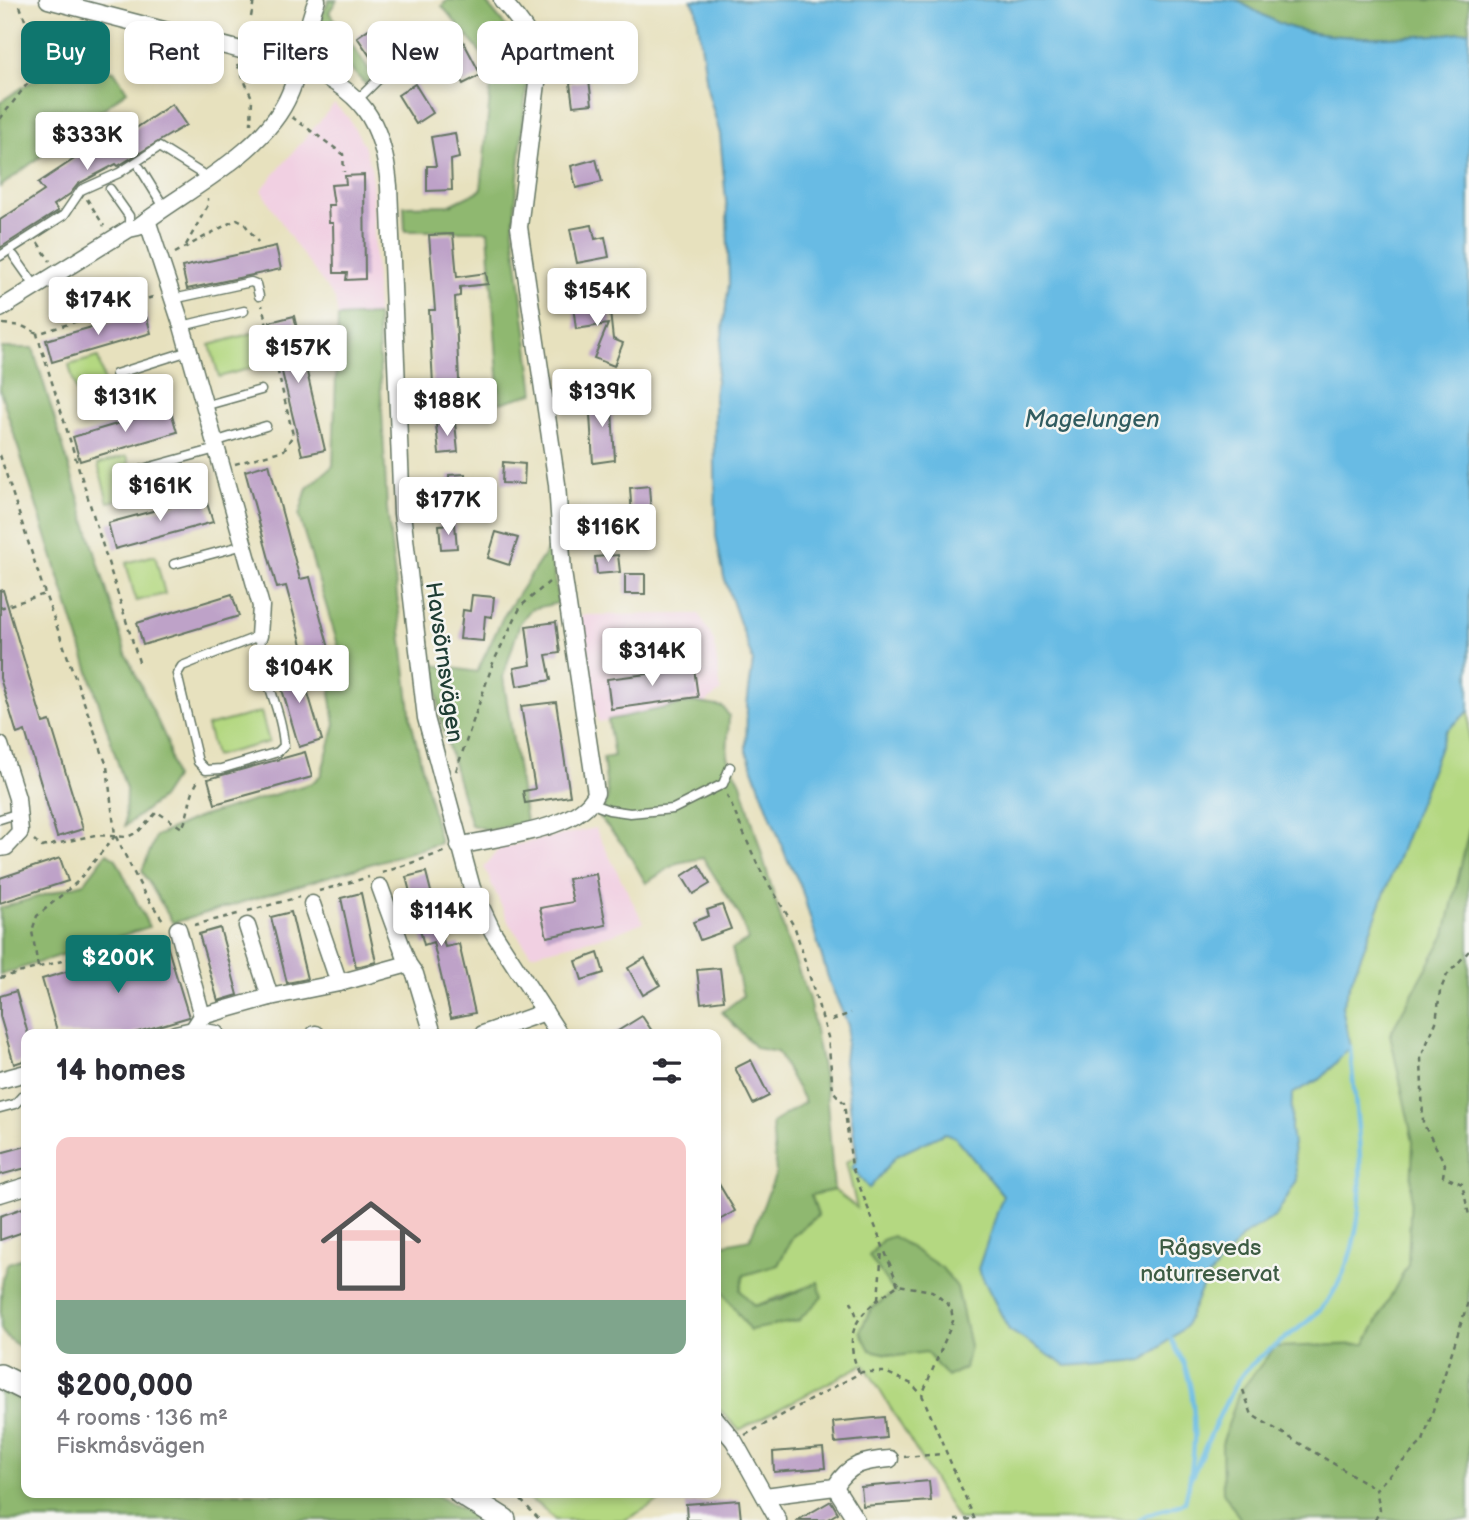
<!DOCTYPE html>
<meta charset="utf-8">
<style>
:root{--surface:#fff;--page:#f7f7f7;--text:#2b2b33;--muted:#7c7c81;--accent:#0f766e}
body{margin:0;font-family:"Balsamiq Sans",sans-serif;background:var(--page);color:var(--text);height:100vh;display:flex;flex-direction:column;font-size:26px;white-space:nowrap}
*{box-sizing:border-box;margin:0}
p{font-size:23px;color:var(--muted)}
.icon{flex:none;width:38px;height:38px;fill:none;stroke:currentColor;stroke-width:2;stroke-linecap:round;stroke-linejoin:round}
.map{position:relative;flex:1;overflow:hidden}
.details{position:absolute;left:21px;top:1029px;width:700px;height:469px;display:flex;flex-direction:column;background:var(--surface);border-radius:14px;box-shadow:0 4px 10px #0003}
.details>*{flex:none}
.top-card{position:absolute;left:21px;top:21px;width:700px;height:63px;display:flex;gap:14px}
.price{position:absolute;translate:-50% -60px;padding:0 16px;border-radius:7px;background:#fff;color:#222;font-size:23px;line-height:46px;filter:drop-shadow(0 2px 4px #0008)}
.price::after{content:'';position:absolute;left:50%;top:42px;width:21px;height:16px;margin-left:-10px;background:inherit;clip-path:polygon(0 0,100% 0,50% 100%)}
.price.current{background:var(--accent);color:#fff}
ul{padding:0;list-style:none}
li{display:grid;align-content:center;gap:14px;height:371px;padding:0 35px}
li span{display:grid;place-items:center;height:217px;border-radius:14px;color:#555}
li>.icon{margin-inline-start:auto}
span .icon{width:126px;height:126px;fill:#fffc;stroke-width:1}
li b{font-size:30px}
h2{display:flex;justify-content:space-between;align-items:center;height:84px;padding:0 35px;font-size:30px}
.chip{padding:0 24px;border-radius:14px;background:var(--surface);box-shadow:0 4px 10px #0003;font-size:24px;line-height:63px}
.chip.current{background:var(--accent);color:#fff}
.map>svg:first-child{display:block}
.built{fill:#f1d0e2}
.green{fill:#b4d881;stroke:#6a8a5a;stroke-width:2}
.forest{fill:#8fb86f;stroke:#577a52;stroke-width:2}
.water{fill:#68bbe4;stroke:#447c8c;stroke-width:2}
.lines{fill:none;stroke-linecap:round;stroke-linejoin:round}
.stream{stroke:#68bbe4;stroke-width:4.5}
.building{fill:#bea2c8}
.service-casing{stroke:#657664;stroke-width:11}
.minor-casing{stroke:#657664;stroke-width:19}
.secondary-casing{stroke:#657664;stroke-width:26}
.path{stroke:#657664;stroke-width:2.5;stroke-dasharray:5 5;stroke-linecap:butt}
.service{stroke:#fff;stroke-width:8}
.minor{stroke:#fff;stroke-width:16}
.secondary{stroke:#fff;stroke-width:23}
.labels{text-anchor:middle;stroke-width:5;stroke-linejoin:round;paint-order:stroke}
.street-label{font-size:23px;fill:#1f3d34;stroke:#f6f6f2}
.park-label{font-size:23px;fill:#3d5c43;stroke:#f6f6f2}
.water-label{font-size:24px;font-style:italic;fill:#315c60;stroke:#f6f6f2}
</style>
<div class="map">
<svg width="1469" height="1520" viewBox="0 0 1469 1520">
<rect width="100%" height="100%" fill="#f6f6f2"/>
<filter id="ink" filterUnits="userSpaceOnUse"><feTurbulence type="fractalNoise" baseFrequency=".0143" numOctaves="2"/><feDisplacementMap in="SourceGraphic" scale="14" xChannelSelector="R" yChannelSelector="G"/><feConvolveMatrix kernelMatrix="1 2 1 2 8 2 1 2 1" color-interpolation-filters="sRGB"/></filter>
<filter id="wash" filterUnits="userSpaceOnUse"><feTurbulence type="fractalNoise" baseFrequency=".00686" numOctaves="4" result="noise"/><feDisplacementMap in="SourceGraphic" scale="28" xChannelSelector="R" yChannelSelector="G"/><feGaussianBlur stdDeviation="1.57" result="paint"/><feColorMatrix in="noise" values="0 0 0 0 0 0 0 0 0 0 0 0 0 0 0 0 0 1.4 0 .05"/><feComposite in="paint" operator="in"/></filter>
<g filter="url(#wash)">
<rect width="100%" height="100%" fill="#e7e1be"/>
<!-- built -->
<g class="built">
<polygon points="334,104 348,117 364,145 372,171 377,315 338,317 335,299 294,243 261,190"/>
<polygon points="699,614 714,641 721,691 704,704 693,702 659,712 598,722 580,615"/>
<polygon points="595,828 643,922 614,934 531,954 510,925 484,867 500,848"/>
</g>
<!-- green -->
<g class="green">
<polygon points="256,332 265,364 219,377 210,345"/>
<polygon points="98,357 108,396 79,403 69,365"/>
<polygon points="1469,379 1469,1520 958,1520 864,1364 739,1430 716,1406 716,1282 750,1330 818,1283 754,1306 740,1291 744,1275 778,1265 793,1236 818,1216 811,1195 834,1190 857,1208 846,1162 1123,1013"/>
<polygon points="127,456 138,495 108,502 98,464"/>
<polygon points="155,555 165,594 136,601 126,563"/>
<polygon points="261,712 269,742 215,756 207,726"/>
<polygon points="524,1493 673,1493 625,1520 555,1520 540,1505 527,1499"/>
</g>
<!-- forest -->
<g class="forest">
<polygon points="329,0 337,0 329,12 374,77 365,84 351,69 319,51 322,15"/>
<polygon points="447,0 484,0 520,44 528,70 513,230 534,393 500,403 488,231 405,231 404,206 450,205 481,190 491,85 481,53 442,6"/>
<path d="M1236,0H1469V31C1423,38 1332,42 1289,27C1271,21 1253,9 1236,0Z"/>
<polygon points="76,66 114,71 127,91 0,187 0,102 31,82"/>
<polygon points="377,315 387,508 411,720 440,843 173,923 142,871 156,836 197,818 312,783 321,775 335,724 330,692 342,658 299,516 307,488 333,466 338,317"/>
<polygon points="2,348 33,348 126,654 167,741 174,778 161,798 125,826 126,789 0,390"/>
<polygon points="550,546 558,603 531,609 520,623 503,677 526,822 489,830 471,825 442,725 433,665 477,672 503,617"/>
<polygon points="693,702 723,707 729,716 727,756 741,783 787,940 809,999 826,1089 834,1190 811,1195 818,1215 793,1236 778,1265 744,1275 740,1290 754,1306 781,1299 818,1282 822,1297 798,1321 750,1330 716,1282 716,1246 750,1239 776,1173 772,1123 805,1102 777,1052 756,1048 722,1012 743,996 732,949 748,940 740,916 703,858 677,863 646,883 624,846 600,818 608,797 603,758 614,756 608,720"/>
<polygon points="1469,830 1469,1520 1241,1520 1223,1492 1222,1444 1238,1394 1275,1347 1365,1344 1408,1264 1413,1142 1390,1034 1445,935"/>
<polygon points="107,853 116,859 149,927 0,975 0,908 84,883"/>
<polygon points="893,1236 942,1268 957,1287 970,1346 965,1368 947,1377 926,1352 897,1356 870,1350 860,1331 871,1309 894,1292 869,1256 882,1240"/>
<path d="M26,1257V1350C17,1345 6,1339 1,1329C0,1314 0,1277 8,1263Z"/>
<polygon points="0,1391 26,1402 26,1493 432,1493 482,1520 0,1520"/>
</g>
<!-- water -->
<path class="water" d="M691,0H1236C1253,9 1271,21 1289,27C1332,42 1423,38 1469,31V711L1446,731L1342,1006L1350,1047L1322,1078L1292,1094L1291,1128L1297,1180L1276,1216L1243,1236L1205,1281L1185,1327L1144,1360L1066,1366L1009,1330L978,1269L1003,1195L955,1137L945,1133L896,1156L869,1189L852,1167L857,1159L844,1061L848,1025L830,984L800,884L787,859L746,750L747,705L753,661L724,577L716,536L714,396L729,284L727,212L720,134L708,92L696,8Z"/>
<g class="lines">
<!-- stream -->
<g class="stream">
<path d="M1191,1478C1203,1454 1230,1385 1247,1369C1272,1343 1310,1327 1331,1296C1378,1223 1356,1128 1350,1047"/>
<path d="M1139,1520C1152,1509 1170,1511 1185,1502C1195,1462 1199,1414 1187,1373C1184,1361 1176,1349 1171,1339"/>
</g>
</g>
<g id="blocks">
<!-- building -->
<g class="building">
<polygon points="390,24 399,38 387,47 390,51 374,62 357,37 373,26 377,32"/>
<polygon points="463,41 481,75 463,84 445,51"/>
<polygon points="589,80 592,104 573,106 570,83"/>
<polygon points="415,84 433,113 416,124 398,95"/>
<polygon points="172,104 186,125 118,166 116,164 78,184 70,194 54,205 58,211 0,248 0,220 44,191 38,183 106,138 111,145"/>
<polygon points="455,133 459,158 451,160 452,190 427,191 427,166 436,166 431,137"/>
<polygon points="596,159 602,182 576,188 571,166"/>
<polygon points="364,175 365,279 346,280 347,273 334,273 333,223 329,223 328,205 334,205 331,185 346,184 345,176"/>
<polygon points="592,225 595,239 605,237 609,257 577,263 570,229"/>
<polygon points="453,234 457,277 486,273 488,284 460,287 460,296 455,297 460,401 434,403 429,310 435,310 429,235"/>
<polygon points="276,246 281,269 187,289 182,267"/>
<polygon points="591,294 594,313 610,312 613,339 623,343 614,366 594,358 608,324 576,329 572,297"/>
<polygon points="145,312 151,333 52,362 46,340"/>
<polygon points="294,316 325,450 302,455 270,322"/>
<polygon points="611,395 615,460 593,463 589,398"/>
<polygon points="170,408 177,432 80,461 73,437"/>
<polygon points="455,423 458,452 439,454 436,424"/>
<polygon points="503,462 525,464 524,484 502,483"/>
<polygon points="269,464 300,579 310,577 331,656 307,663 286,586 277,588 245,471"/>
<polygon points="465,474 466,498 429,500 428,483 449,482 449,475"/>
<polygon points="649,486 651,515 632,516 630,488"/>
<polygon points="205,497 213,522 115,549 108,523"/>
<polygon points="455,524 457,548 441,549 439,525"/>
<polygon points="496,532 518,538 509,565 488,558"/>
<polygon points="618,555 620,572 597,574 595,557"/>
<rect x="625" y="574" width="20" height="20"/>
<polygon points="3,590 43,723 50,721 83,829 57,837 25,731 17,734 0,678 0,591"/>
<polygon points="232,594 239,616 143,645 137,623"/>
<polygon points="472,595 494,597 492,617 485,616 483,641 460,639 463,610 470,611"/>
<polygon points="556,622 560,653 546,655 551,680 517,686 514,668 531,665 526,626"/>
<polygon points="299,663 322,740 299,747 276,669"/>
<polygon points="694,668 698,697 611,709 607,679"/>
<polygon points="556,702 570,796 525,803 523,791 535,789 521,706"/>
<polygon points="305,752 312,777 215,804 208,779"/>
<polygon points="60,858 68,881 0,903 0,878"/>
<polygon points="699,865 710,884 693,894 682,876"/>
<polygon points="426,872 445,947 459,944 475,1013 451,1018 433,942 424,945 406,877"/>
<polygon points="596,874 606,925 547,937 540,908 573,902 568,879"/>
<polygon points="361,893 376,962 356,967 341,898"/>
<polygon points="722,905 731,929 700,940 693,922 709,916 707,910"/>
<polygon points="291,912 307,979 287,983 271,917"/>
<polygon points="220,928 238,995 218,1001 199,934"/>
<polygon points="166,942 189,1017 131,1034 58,1034 42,979"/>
<polygon points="598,953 604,973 582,980 576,961"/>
<polygon points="645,958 660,985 643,995 628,968"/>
<polygon points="720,968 724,1000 701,1003 697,970"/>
<polygon points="16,991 28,1034 26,1060 14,1064 0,1016 0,996"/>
<polygon points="642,1016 654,1034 613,1034"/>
<polygon points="751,1060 769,1096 753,1104 735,1068"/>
<polygon points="26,1146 26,1168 0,1175 0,1153"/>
<polygon points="716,1179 735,1211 716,1222"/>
<polygon points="26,1207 26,1231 0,1240 0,1216"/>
<polygon points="884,1417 886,1438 835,1443 833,1422"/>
<polygon points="823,1448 825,1468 774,1472 773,1452"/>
<polygon points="929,1481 931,1501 863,1506 861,1487"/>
<polygon points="739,1500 741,1520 687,1520 686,1504"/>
<polygon points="831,1501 838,1513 826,1520 798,1520"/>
</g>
</g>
</g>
<g filter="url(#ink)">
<use href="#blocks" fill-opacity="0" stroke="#657664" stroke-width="2"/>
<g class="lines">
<defs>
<g id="service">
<path d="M358,99C378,81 395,57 423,54"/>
<polyline points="140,168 164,207"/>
<polyline points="110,189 129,216 129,229"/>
<polyline points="0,256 64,215 81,190 119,173 159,147 207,177"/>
<polyline points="14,256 36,287"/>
<polyline points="173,299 251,282 256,284 259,296"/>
<polyline points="182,326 244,311"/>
<polyline points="116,374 189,351"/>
<polyline points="204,406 261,390"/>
<polyline points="214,442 266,426"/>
<polyline points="143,469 216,449"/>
<polyline points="174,564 244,545"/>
<path d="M259,636C260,675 282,708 284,746L278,752L221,769L206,770L198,762L177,674L182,666Z"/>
<polyline points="592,804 609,810 630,813 673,809 723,784 730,767"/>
<polyline points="0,819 19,813"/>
<polyline points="0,1108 15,1104 26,1092"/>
</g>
<g id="minor">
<path d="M48,0L299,65C361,89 383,120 389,186L402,513L426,718L472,888L493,932L559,1034"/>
<polyline points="147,220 182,326 261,606 259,636"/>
<path d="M0,309L129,229L138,227C187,189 266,152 290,93C303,63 304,30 317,0"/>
<polyline points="0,745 17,798 20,832 6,847 0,848"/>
<path d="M459,846C495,837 581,830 596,793L563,572L557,484L519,227L539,67C536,39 520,21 502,0"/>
<polyline points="380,887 408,964 415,974 433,1034"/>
<polyline points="178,929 202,1016 193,1030"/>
<polyline points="339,983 408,964"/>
<polyline points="270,997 339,983 312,904"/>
<polyline points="202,1016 270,997 247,926"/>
<polyline points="175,1034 193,1030 216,1034"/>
<polyline points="315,1034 316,1034"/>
<polyline points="483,1034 545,1012"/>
<polyline points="0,1080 26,1073"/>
<polyline points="0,1194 26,1186"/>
<polyline points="716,1419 734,1441 778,1520"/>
<polyline points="835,1487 856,1520"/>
<path d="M765,1496L835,1487C849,1463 865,1461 890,1459"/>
</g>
<g id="secondary">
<polyline points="0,1376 26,1389"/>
<polyline points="461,1493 504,1520"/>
</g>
</defs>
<!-- service casing -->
<use href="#service" class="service-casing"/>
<!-- minor casing -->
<use href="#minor" class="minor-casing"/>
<!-- secondary casing -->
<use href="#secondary" class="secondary-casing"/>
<!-- path -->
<g class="path">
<polyline points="20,6 26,23 56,45"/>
<polyline points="251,17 254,0"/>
<polyline points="237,64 252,98 251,124"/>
<polyline points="292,117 343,154 344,172"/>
<polyline points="0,119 72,26"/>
<polyline points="87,199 104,226"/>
<polyline points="38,243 50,261"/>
<polyline points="186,245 208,205 208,198"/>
<polyline points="175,253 237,219 243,222 258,242"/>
<polyline points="3,324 22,326 37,333"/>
<polyline points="0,455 45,594 107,766 115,835 144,893 165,923"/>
<polyline points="235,464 284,450 293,435 262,305"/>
<polyline points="0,608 45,594"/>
<polyline points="139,662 37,334 156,296"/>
<polyline points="456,771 493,663 521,606 549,582"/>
<polyline points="727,795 758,866 795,928 828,1037 833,1091 844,1103 852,1167 898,1285"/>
<path d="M34,840L42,847L95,835L127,837L138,832L157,812L182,828C191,811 188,794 200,778"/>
<polyline points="382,873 446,851"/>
<polyline points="319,891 369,877"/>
<polyline points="248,911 299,897"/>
<polyline points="194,925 238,914"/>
<polyline points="1469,951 1447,975 1440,991 1436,1022 1421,1057 1423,1123 1445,1164 1443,1176 1462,1184 1469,1215"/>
<polyline points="38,967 32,931 37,916 77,882 115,836"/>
<polyline points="0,978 163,933"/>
<polyline points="832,1020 851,1013"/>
<polyline points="878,1299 882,1250"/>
<polyline points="851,1301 857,1317"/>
<path d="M859,1372C839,1327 864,1309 898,1285L932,1291L951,1307L953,1321L922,1395"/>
<polyline points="1243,1390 1252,1415 1376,1489"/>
<polyline points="745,1435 862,1372 885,1372 912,1384 922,1395 975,1520"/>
<polyline points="904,1457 943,1454"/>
<polyline points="514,1493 540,1520"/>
<polyline points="955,1520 973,1519"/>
<polyline points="1375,1520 1380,1510 1376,1489 1423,1441 1469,1299"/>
</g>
<!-- service -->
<use href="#service" class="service"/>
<!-- minor -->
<use href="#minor" class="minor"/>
<!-- secondary -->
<use href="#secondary" class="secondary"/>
</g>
</g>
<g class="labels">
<!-- street labels -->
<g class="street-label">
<text transform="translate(445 662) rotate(82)" y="8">Havsörnsvägen</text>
</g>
<!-- park labels -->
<g class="park-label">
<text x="1210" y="1255">Rågsveds<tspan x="1210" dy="26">naturreservat</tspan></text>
</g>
<!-- water labels -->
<g class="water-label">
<text x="1092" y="427">Magelungen</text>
</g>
</g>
</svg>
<b class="price" style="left:87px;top:172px">$333K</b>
<b class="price" style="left:597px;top:328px">$154K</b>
<b class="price" style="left:98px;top:337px">$174K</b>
<b class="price" style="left:298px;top:385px">$157K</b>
<b class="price" style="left:602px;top:429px">$139K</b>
<b class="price" style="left:125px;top:434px">$131K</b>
<b class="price" style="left:447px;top:438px">$188K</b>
<b class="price" style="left:160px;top:523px">$161K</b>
<b class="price" style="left:448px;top:537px">$177K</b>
<b class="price" style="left:608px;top:564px">$116K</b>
<b class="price" style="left:652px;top:688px">$314K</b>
<b class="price" style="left:299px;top:705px">$104K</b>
<b class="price" style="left:441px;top:948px">$114K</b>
<b class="price current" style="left:118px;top:995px">$200K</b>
<div class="top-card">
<a class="chip current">Buy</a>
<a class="chip">Rent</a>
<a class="chip">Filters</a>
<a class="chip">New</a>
<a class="chip">Apartment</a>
</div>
<section class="details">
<h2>14 homes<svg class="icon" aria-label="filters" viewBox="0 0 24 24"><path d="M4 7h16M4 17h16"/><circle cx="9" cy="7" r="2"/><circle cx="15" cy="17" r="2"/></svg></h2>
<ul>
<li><span style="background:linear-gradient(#f6c9c9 75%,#7fa58c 0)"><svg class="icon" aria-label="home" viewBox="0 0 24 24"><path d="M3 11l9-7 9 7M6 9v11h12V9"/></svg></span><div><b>$200,000</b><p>4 rooms · 136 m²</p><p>Fiskmåsvägen</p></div></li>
</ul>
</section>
</div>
